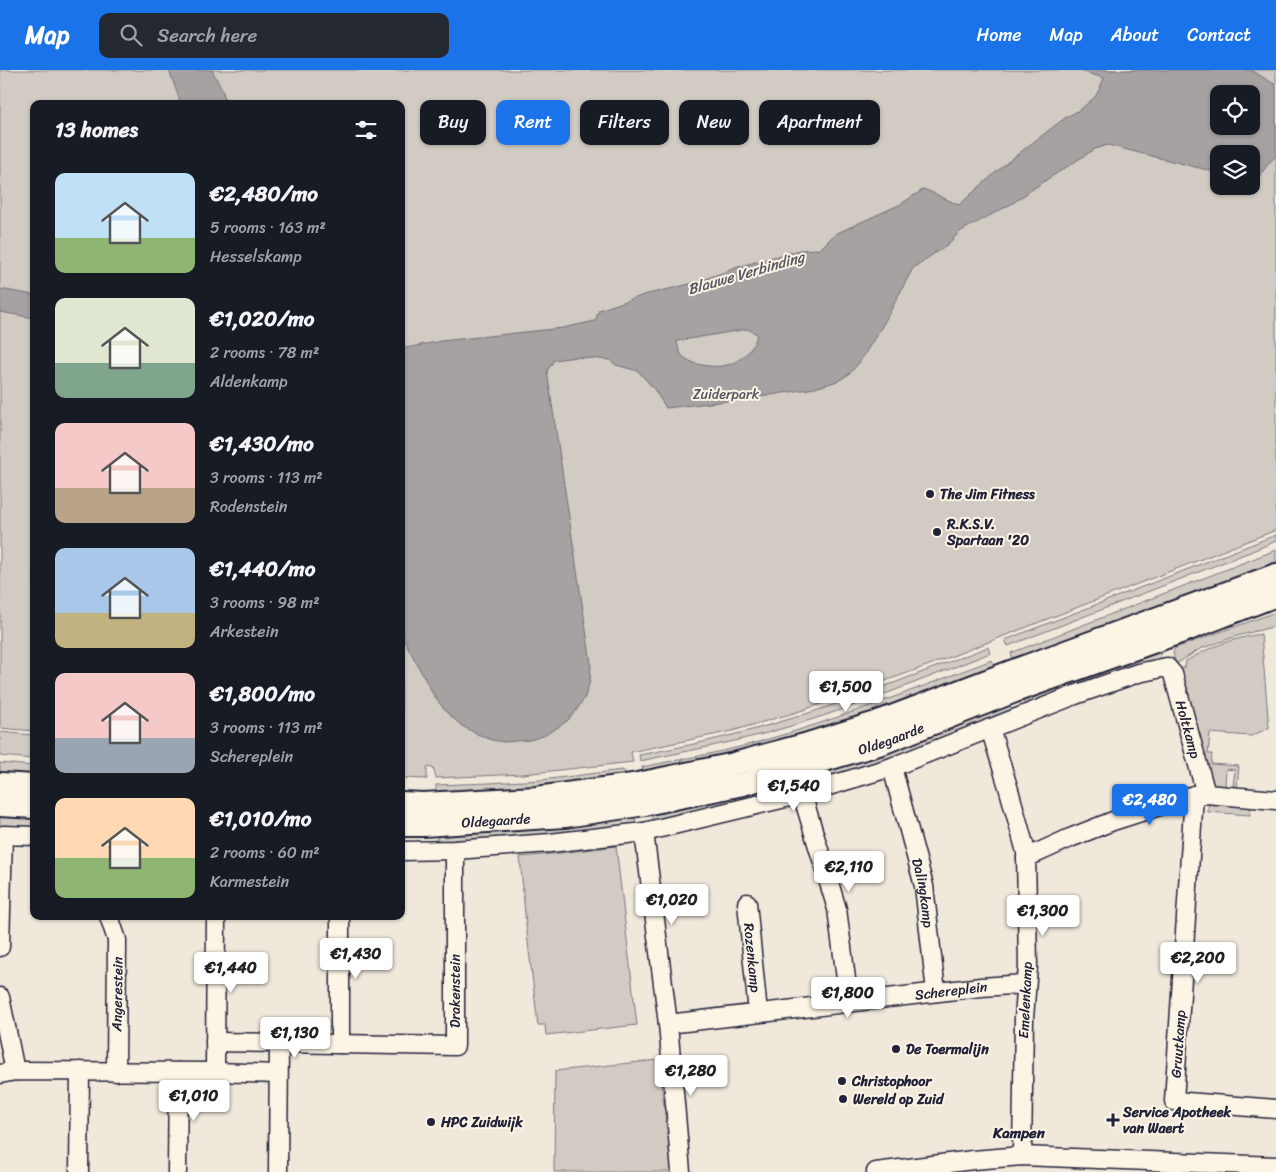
<!DOCTYPE html>
<meta charset="utf-8">
<style>
:root{--surface:#171b24;--page:#242831;--text:#f1f3f6;--muted:#9ea1a6;--accent:#1a73e8}
body{margin:0;font-family:Sriracha,sans-serif;background:var(--page);color:var(--text);height:100vh;display:flex;flex-direction:column;font-size:19px;white-space:nowrap}
*{box-sizing:border-box;margin:0}
p{font-size:16px;color:var(--muted)}
.icon{flex:none;width:28px;height:28px;fill:none;stroke:currentColor;stroke-width:2;stroke-linecap:round;stroke-linejoin:round}
.map{position:relative;flex:1;overflow:hidden}
.side{position:absolute;left:30px;top:30px;width:375px;height:820px;display:flex;flex-direction:column;background:var(--surface);border-radius:10px;box-shadow:0 1px 4px #0004}
.side>*{flex:none}
.top-card{position:absolute;left:420px;top:30px;width:475px;height:45px;display:flex;gap:10px}
.buttons{position:absolute;left:1210px;top:15px;display:grid;gap:10px}
.buttons a{display:grid;place-items:center;width:50px;height:50px;border-radius:10px;background:var(--surface);box-shadow:0 1px 4px #0004;font-size:25px}
.price{position:absolute;translate:-50% -42px;padding:0 11px;border-radius:5px;background:#fff;color:#222;font-size:16px;line-height:32px;filter:drop-shadow(0 1px 2px #0008)}
.price::after{content:'';position:absolute;left:50%;top:30px;width:15px;height:11px;margin-left:-8px;background:inherit;clip-path:polygon(0 0,100% 0,50% 100%)}
.price.on{background:var(--accent);color:#fff}
ul{padding:0;list-style:none}
li{display:flex;align-items:center;gap:15px;height:125px;padding:0 25px}
li span{display:grid;place-items:center;flex:none;width:140px;height:100px;border-radius:10px;color:#555}
li>.icon{margin-inline-start:auto}
span .icon{width:60px;height:60px;fill:#fffc;stroke-width:1}
li b{font-size:21px}
h2{display:flex;justify-content:space-between;align-items:center;height:60px;padding:0 25px;font-size:21px}
.pill{padding:0 18px;border-radius:10px;background:var(--surface);box-shadow:0 1px 4px #0004;font-size:18px;line-height:45px}
.pill.on{background:var(--accent);color:#fff}
header{display:flex;align-items:center;gap:30px;box-sizing:border-box;height:70px;padding:0 25px;background:var(--accent);color:#fff}
header strong{font-size:24px}
nav{display:flex;gap:28px;margin-inline-start:auto;font-size:18px}
.search{width:350px;height:45px;background:var(--page);display:flex;align-items:center;gap:12px;box-sizing:border-box;padding:0 18px;border-radius:10px;color:var(--muted);font-size:19px}
.map>svg:first-child{display:block}
.green{fill:#d1cbc3;stroke:#7a767f;fill-rule:evenodd}
.water{fill:#a6a2a2;stroke:#716f79;fill-rule:evenodd}
.lines{fill:none;stroke-linecap:round;stroke-linejoin:round}
.minor-casing{stroke:#22223b;stroke-width:21}
.major-casing{stroke:#22223b;stroke-width:26}
.minor{stroke:#fcf5e5;stroke-width:18}
.major{stroke:#fcf5e5;stroke-width:22}
.poi-dot{fill:#22223b;stroke:#fcf5e5;stroke-width:2}
.labels{text-anchor:middle;stroke-width:4;stroke-linejoin:round;paint-order:stroke}
.park-label{font-size:14px;fill:#575564;stroke:#fcf5e5}
.poi-label{font-size:14px;font-weight:bold;fill:#22223b;stroke:#fcf5e5;text-anchor:start}
.street-label{font-size:14px;fill:#22223b;stroke:#fcf5e5}
.water-label{font-size:15px;font-style:italic;fill:#575564;stroke:#fcf5e5}
.neighbourhood-label{font-size:15px;font-weight:bold;fill:#22223b;stroke:#fcf5e5}
</style>
<header>
<strong>Map</strong>
<div class="search"><svg class="icon" aria-label="search" viewBox="0 0 24 24"><circle cx="10" cy="10" r="6"/><path d="M15 15l6 6"/></svg>Search here</div>
<nav><a>Home</a><a>Map</a><a>About</a><a>Contact</a></nav>
</header>
<div class="map">
<svg width="1276" height="1102" viewBox="0 0 1276 1102">
<rect width="100%" height="100%" fill="#efe8db"/>
<filter id="ink" filterUnits="userSpaceOnUse"><feTurbulence type="fractalNoise" baseFrequency=".02" numOctaves="2"/><feDisplacementMap in="SourceGraphic" scale="10" xChannelSelector="R" yChannelSelector="G"/><feConvolveMatrix kernelMatrix="1 2 1 2 8 2 1 2 1" color-interpolation-filters="sRGB"/></filter>
<g filter="url(#ink)">
<!-- green -->
<g class="green">
<path d="M0,0H1276V460L932,594L827,632L797,642L732,661L631,682L633,692L523,704L436,708L433,698L427,697V709L401,708V34H34V661L0,658ZM1219,24H1251V56H1219ZM1219,84H1251V116H1219Z"/>
<polygon points="1276,465 1276,471 1250,482 1008,576 1005,570"/>
<polygon points="1276,480 1276,492 1013,590 1011,583"/>
<polygon points="1276,542 1276,556 1237,566 1200,579 1176,594 1173,583 1175,578"/>
<path d="M1261,564L1269,658L1251,666L1210,663L1208,684H1212L1211,694L1239,696L1237,717H1233L1235,700L1226,699L1225,716L1212,715L1178,600L1185,597L1186,591C1209,577 1234,568 1261,564Z"/>
<path d="M988,577L990,583C917,612 843,642 767,663C725,674 683,682 640,691L639,685C682,677 724,668 766,656C841,635 914,605 988,577Z"/>
<polygon points="1160,579 1161,590 1025,636 1021,624"/>
<path d="M992,590L995,597L887,638L824,659L645,709L642,697C681,689 720,683 758,672C838,650 915,619 992,590Z"/>
<polygon points="1008,629 1013,644 890,691 795,720 653,752 650,737"/>
<polygon points="0,662 34,665 34,689 0,686"/>
<polygon points="0,693 34,696 34,708 0,706"/>
<path d="M622,700C628,703 628,706 629,712L436,730V715L489,713L541,710Z"/>
<polygon points="1209,728 1251,732 1250,745 1208,742"/>
<polygon points="0,739 34,741 34,759 0,758"/>
<polygon points="634,740 636,754 634,757 437,775 437,759"/>
<polygon points="616,776 637,955 546,965 545,955 538,955 526,856 520,787 552,784"/>
<polygon points="658,990 673,1102 554,1102 555,1001"/>
</g>
<!-- water -->
<g class="water">
<polygon points="169,0 212,0 223,22 226,34 181,34"/>
<path d="M1077,0H1251L1276,15V86L1269,93L1255,112L1251,111V84H1219V103L1108,75L1095,79L1043,112L1013,133L961,161L948,174L913,198L884,253L859,293L849,304L838,311L815,318L745,329L666,338L654,319L638,301L616,295L610,290L576,287L554,290L547,301L591,593L590,611L585,627L576,641L568,650L560,656L543,666L530,670L504,672L492,670L477,664L462,656L446,642L433,624L401,564V279L441,271L563,258L595,251L599,240L644,225L694,213L741,196L799,180L820,179L835,164L901,134L924,119L959,135L1004,95L1027,77L1065,48L1081,39L1095,27L1099,20L1104,8ZM1219,24H1251V56H1219ZM748,259L757,264C755,278 743,289 730,294C719,299 694,296 685,288C679,284 678,277 677,271Z"/>
<polygon points="0,219 34,225 34,248 0,242"/>
</g>
<g class="lines">
<defs>
<g id="minor">
<polyline points="990,658 1009,720 1026,782 1028,896 1024,948 1022,1086"/>
<path id="s1" d="M892,697L924,816L936,922"/>
<polyline points="802,724 837,839 849,932"/>
<polyline points="1194,725 1174,1031 1276,1039"/>
<polyline points="644,762 668,954 681,1102"/>
<path id="s2" d="M401,781L455,780L550,773L644,762L802,724L892,697L1075,625L1138,603L1167,597L1173,604L1206,724"/>
<polyline points="1026,788 1070,768 1113,751 1194,725 1206,724 1276,730"/>
<path id="s3" d="M747,833L758,943"/>
<polyline points="109,846 117,870 116,1002"/>
<polyline points="0,877 3,765 34,766"/>
<polyline points="0,927 15,1001"/>
<path id="s4" d="M668,954L981,917L1026,914"/>
<polyline points="215,972 455,976 455,780"/>
<polyline points="340,974 340,846"/>
<polyline points="215,1002 216,846"/>
<polyline points="0,1004 15,1001 215,1002 278,1004"/>
<polyline points="79,1102 80,1001"/>
<polyline points="177,1102 178,1002"/>
<polyline points="278,1102 279,973"/>
<polyline points="876,1102 973,1090 1022,1086 1276,1096"/>
</g>
<g id="major">
<polyline points="0,714 34,716"/>
<polyline points="401,733 423,734 537,728 633,715 730,695 808,674 876,653 1008,603 1276,505"/>
<polyline points="0,735 34,737"/>
<path id="s5" d="M401,755H423L565,746L645,734L743,714L882,673L1015,621L1186,560L1276,525"/>
</g>
</defs>
<!-- minor casing -->
<use href="#minor" class="minor-casing"/>
<!-- major casing -->
<use href="#major" class="major-casing"/>
<!-- minor -->
<use href="#minor" class="minor"/>
<!-- major -->
<use href="#major" class="major"/>
</g>
</g>
<!-- markers -->
<g class="poi-dot">
<circle cx="930" cy="424" r="5"/>
<circle cx="937" cy="462" r="5"/>
<circle cx="896" cy="979" r="5"/>
<circle cx="842" cy="1011" r="5"/>
<circle cx="843" cy="1029" r="5"/>
<path d="M1110.5 1042.5h5v5h5v5h-5v5h-5v-5h-5v-5h5z"/>
<circle cx="431" cy="1052" r="5"/>
</g>
<g class="labels">
<!-- park labels -->
<g class="park-label">
<text x="726" y="329">Zuiderpark</text>
</g>
<!-- poi labels -->
<g class="poi-label">
<text x="940" y="429">The Jim Fitness</text>
<text x="947" y="459">R.K.S.V.<tspan x="947" dy="16">Spartaan '20</tspan></text>
<text x="906" y="984">De Toermalijn</text>
<text x="852" y="1016">Christophoor</text>
<text x="853" y="1034">Wereld op Zuid</text>
<text x="1123" y="1047">Service Apotheek<tspan x="1123" dy="16">van Waert</tspan></text>
<text x="441" y="1057">HPC Zuidwijk</text>
</g>
<!-- street labels -->
<g class="street-label">
<text dy="5" stroke="none"><textPath href="#s2" startOffset="860">Holtkamp</textPath></text>
<text dy="5" stroke="none"><textPath href="#s5" startOffset="500">Oldegaarde</textPath></text>
<text dy="5" stroke="none"><textPath href="#s5" startOffset="95">Oldegaarde</textPath></text>
<text dy="5" stroke="none"><textPath href="#s1" startOffset="130">Dalingkamp</textPath></text>
<text dy="5" stroke="none"><textPath href="#s3" startOffset="55">Rozenkamp</textPath></text>
<text dy="5" stroke="none"><textPath href="#s4" startOffset="285">Schereplein</textPath></text>
<text transform="translate(455 921) rotate(-90)" y="5">Drakenstein</text>
<text transform="translate(117 924) rotate(-89)" y="5">Angerestein</text>
<text transform="translate(1025 930) rotate(-87)" y="5">Emelenkamp</text>
<text transform="translate(1178 974) rotate(-86)" y="5">Gruutkamp</text>
</g>
<!-- water labels -->
<g class="water-label">
<text transform="translate(746 203) rotate(-16)" y="5">Blauwe Verbinding</text>
</g>
<!-- neighbourhood labels -->
<g class="neighbourhood-label">
<text x="1019" y="1068">Kampen</text>
</g>
</g>
</svg>
<div class="buttons">
<a><svg class="icon" aria-label="locate" viewBox="0 0 24 24"><circle cx="12" cy="12" r="6"/><path d="M12 2v4M12 18v4M2 12h4M18 12h4"/></svg></a>
<a><svg class="icon" aria-label="layers" viewBox="0 0 24 24"><path d="M12 4l9 5-9 5-9-5zM3 14l9 5 9-5"/></svg></a>
</div>
<b class="price" style="left:846px;top:643px">€1,500</b>
<b class="price" style="left:794px;top:742px">€1,540</b>
<b class="price on" style="left:1150px;top:756px">€2,480</b>
<b class="price" style="left:849px;top:823px">€2,110</b>
<b class="price" style="left:672px;top:856px">€1,020</b>
<b class="price" style="left:1043px;top:867px">€1,300</b>
<b class="price" style="left:356px;top:910px">€1,430</b>
<b class="price" style="left:1198px;top:914px">€2,200</b>
<b class="price" style="left:231px;top:924px">€1,440</b>
<b class="price" style="left:848px;top:949px">€1,800</b>
<b class="price" style="left:295px;top:989px">€1,130</b>
<b class="price" style="left:691px;top:1027px">€1,280</b>
<b class="price" style="left:194px;top:1052px">€1,010</b>
<div class="top-card">
<a class="pill">Buy</a>
<a class="pill on">Rent</a>
<a class="pill">Filters</a>
<a class="pill">New</a>
<a class="pill">Apartment</a>
</div>
<section class="side">
<h2>13 homes<svg class="icon" aria-label="filters" viewBox="0 0 24 24"><path d="M4 7h16M4 17h16"/><circle cx="9" cy="7" r="2"/><circle cx="15" cy="17" r="2"/></svg></h2>
<ul>
<li><span style="background:linear-gradient(#bfe0f5 65%,#8fb573 0)"><svg class="icon" aria-label="home" viewBox="0 0 24 24"><path d="M3 11l9-7 9 7M6 9v11h12V9"/></svg></span><div><b>€2,480/mo</b><p>5 rooms · 163 m²</p><p>Hesselskamp</p></div></li>
<li><span style="background:linear-gradient(#dfe7d0 65%,#7fa58c 0)"><svg class="icon" aria-label="home" viewBox="0 0 24 24"><path d="M3 11l9-7 9 7M6 9v11h12V9"/></svg></span><div><b>€1,020/mo</b><p>2 rooms · 78 m²</p><p>Aldenkamp</p></div></li>
<li><span style="background:linear-gradient(#f6c9c9 65%,#b9a48a 0)"><svg class="icon" aria-label="home" viewBox="0 0 24 24"><path d="M3 11l9-7 9 7M6 9v11h12V9"/></svg></span><div><b>€1,430/mo</b><p>3 rooms · 113 m²</p><p>Rodenstein</p></div></li>
<li><span style="background:linear-gradient(#a9c7e8 65%,#c2b280 0)"><svg class="icon" aria-label="home" viewBox="0 0 24 24"><path d="M3 11l9-7 9 7M6 9v11h12V9"/></svg></span><div><b>€1,440/mo</b><p>3 rooms · 98 m²</p><p>Arkestein</p></div></li>
<li><span style="background:linear-gradient(#f6c9c9 65%,#9aa5b1 0)"><svg class="icon" aria-label="home" viewBox="0 0 24 24"><path d="M3 11l9-7 9 7M6 9v11h12V9"/></svg></span><div><b>€1,800/mo</b><p>3 rooms · 113 m²</p><p>Schereplein</p></div></li>
<li><span style="background:linear-gradient(#ffd9b3 60%,#8fb573 0)"><svg class="icon" aria-label="home" viewBox="0 0 24 24"><path d="M3 11l9-7 9 7M6 9v11h12V9"/></svg></span><div><b>€1,010/mo</b><p>2 rooms · 60 m²</p><p>Karmestein</p></div></li>
</ul>
</section>
</div>
